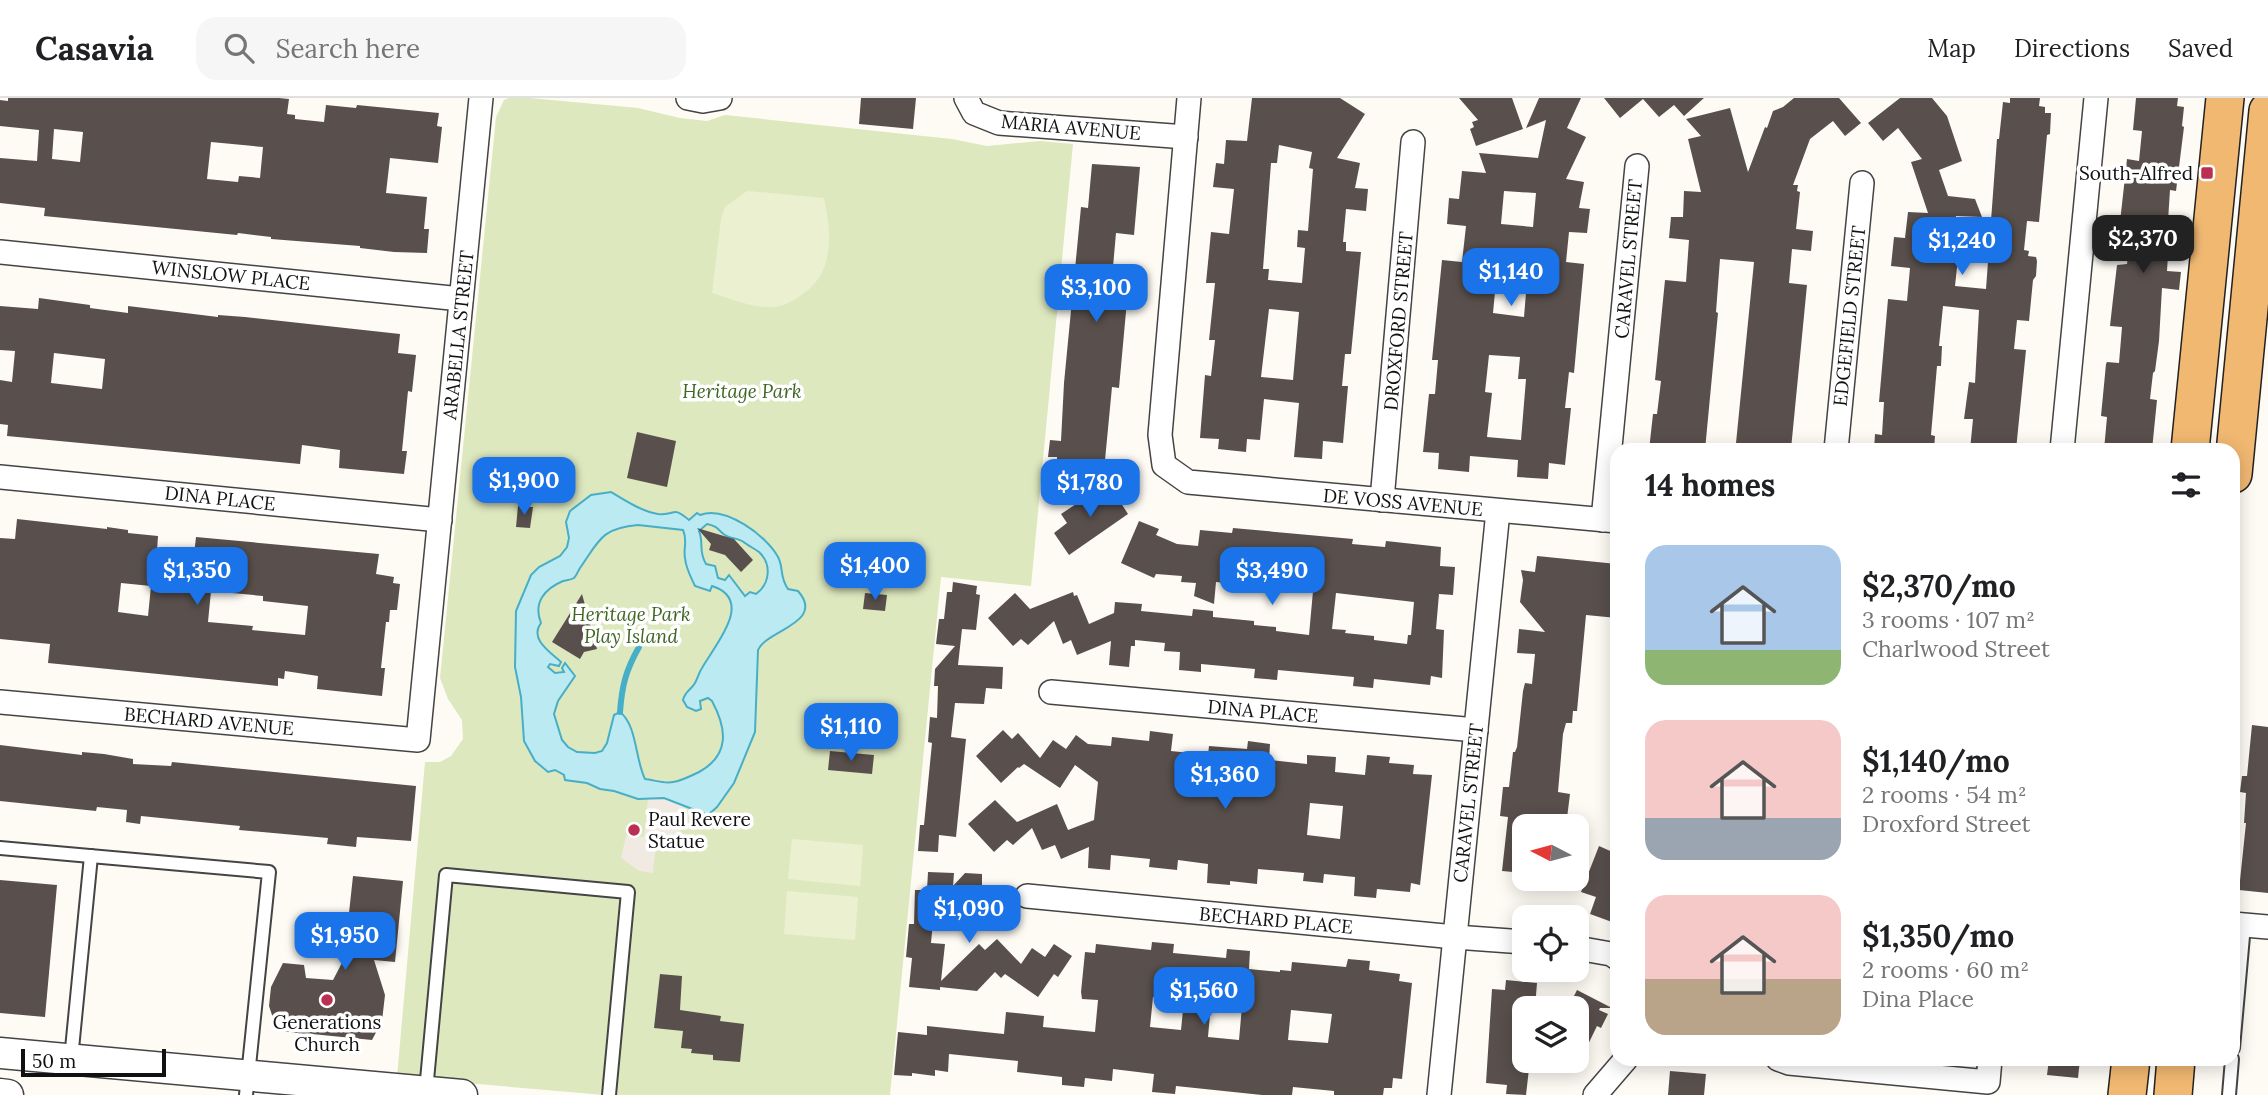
<!DOCTYPE html>
<meta charset="utf-8">
<style>
:root{--surface:#fff;--page:#f6f6f6;--text:#202124;--muted:#757577;--line:#e0e0e0;--accent:#1a73e8}
body{margin:0;font-family:Lora,serif;background:var(--page);color:var(--text);height:100vh;display:flex;flex-direction:column;font-size:26px;white-space:nowrap}
*{box-sizing:border-box;margin:0}
p{font-size:23px;color:var(--muted)}
.icon{flex:none;width:38px;height:38px;fill:none;stroke:currentColor;stroke-width:2;stroke-linecap:round;stroke-linejoin:round}
.map{position:relative;flex:1;overflow:hidden}
.sheet{position:absolute;left:1610px;top:345px;width:630px;height:623px;display:flex;flex-direction:column;background:var(--surface);border-radius:21px;box-shadow:0 4px 18px #0003}
.sheet>*{flex:none}
.needle{width:46px;rotate:276deg}
.tools{position:absolute;left:1512px;top:716px;display:grid;gap:14px}
.tools a{display:grid;place-items:center;width:77px;height:77px;border-radius:14px;background:var(--surface);box-shadow:0 4px 18px #0003;font-size:35px}
.scale{position:absolute;left:21px;bottom:18px;width:145px;box-sizing:border-box;padding-left:7px;border:4px solid #111;border-top:0;font-size:19px;line-height:24px;white-space:nowrap;color:#111;-webkit-text-stroke:5px #fff;paint-order:stroke}
.price{position:absolute;translate:-50% -60px;padding:0 16px;border-radius:14px;background:var(--accent);color:#fff;font-size:23px;line-height:46px;filter:drop-shadow(0 2px 4px #0008)}
.price::after{content:'';position:absolute;left:50%;top:42px;width:21px;height:16px;margin-left:-10px;background:inherit;clip-path:polygon(0 0,100% 0,50% 100%)}
.price.active{background:#222;color:#fff}
ul{padding:0;list-style:none}
li{display:flex;align-items:center;gap:21px;height:175px;padding:0 35px}
li span{display:grid;place-items:center;flex:none;width:196px;height:140px;border-radius:21px;color:#555}
li>.icon{margin-inline-start:auto}
span .icon{width:84px;height:84px;fill:#fffc;stroke-width:1}
li b{font-size:30px}
h2{display:flex;justify-content:space-between;align-items:center;height:84px;padding:0 35px;font-size:30px}
header{display:flex;align-items:center;gap:42px;box-sizing:border-box;height:98px;padding:0 35px;background:var(--surface);border-bottom:2px solid var(--line)}
header strong{font-size:33px}
nav{display:flex;gap:38px;margin-inline-start:auto;font-size:24px}
.search{width:490px;height:63px;background:var(--page);display:flex;align-items:center;gap:18px;box-sizing:border-box;padding:0 24px;border-radius:21px;color:var(--muted);font-size:26px}
.map>svg:first-child{display:block}
.green{fill:#dde8bf}
.pitch{fill:#ebf0d0}
.plaza{fill:#f0eae2}
.water{fill:#bceaf3;stroke:#47aec7;stroke-width:2;fill-rule:evenodd}
.lines{fill:none;stroke-linecap:round;stroke-linejoin:round}
.stream{stroke:#47aec7;stroke-width:6}
.building{fill:#59504d;fill-rule:evenodd}
.service-casing{stroke:#444;stroke-width:16}
.minor-casing{stroke:#444;stroke-width:26}
.tertiary-casing{stroke:#444;stroke-width:33}
.primary-casing{stroke:#222;stroke-width:40}
.service{stroke:#fff;stroke-width:12}
.minor{stroke:#fff;stroke-width:23}
.tertiary{stroke:#fff;stroke-width:30}
.primary{stroke:#f1b872;stroke-width:37}
.poi-dot{fill:#ba2f52;stroke:#fff;stroke-width:2.5}
.labels{text-anchor:middle;stroke-width:7;stroke-linejoin:round;paint-order:stroke}
.street-label{font-size:19px;fill:#111;stroke:#fff}
.poi-label{font-size:19px;fill:#111;stroke:#fff;text-anchor:end}
.park-label{font-size:19px;font-style:italic;fill:#3f6623;stroke:#fff}
</style>
<header>
<strong>Casavia</strong>
<div class="search"><svg class="icon" aria-label="search" viewBox="0 0 24 24"><circle cx="10" cy="10" r="6"/><path d="M15 15l6 6"/></svg>Search here</div>
<nav><a>Map</a><a>Directions</a><a>Saved</a></nav>
</header>
<div class="map">
<svg width="2268" height="997" viewBox="0 0 2268 997">
<rect width="100%" height="100%" fill="#fefbf5"/>
<!-- green -->
<polygon class="green" points="509,0 530,0 638,10 680,20 707,23 725,17 952,41 987,48 1040,43 1073,46 1031,488 941,479 890,997 604,997 397,979 425,664 440,664 451,658 463,641 462,622 448,601 440,580 496,19 504,2"/>
<!-- pitch -->
<g class="pitch">
<path d="M747,93L824,100C832,136 835,176 800,198C788,206 780,210 765,209C747,208 729,200 712,195L721,121L725,109Z"/>
<polygon points="792,741 863,747 860,788 788,781"/>
<polygon points="787,793 858,799 855,842 784,836"/>
</g>
<!-- plaza -->
<polygon class="plaza" points="664,700 683,707 680,738 657,736 653,775 639,773 621,760 626,738 644,739 648,701 661,702"/>
<!-- water -->
<path class="water" d="M611,394C624,402 643,414 658,416C677,418 671,407 689,422L697,415L700,417C725,407 767,438 778,459C784,470 779,478 788,491L798,493C826,525 766,532 758,552L755,634L734,685L717,709L708,717L664,700L638,701L614,693L600,691L587,685L565,682L564,677L555,672L548,674L535,663L524,643L521,599L515,569L516,513L531,477L539,469L560,458L567,449L569,440L566,424L570,413L591,397ZM707,426C720,429 717,432 725,437C731,441 740,440 745,445C749,448 755,451 759,454C772,466 770,486 756,496L750,494L745,498L729,477L725,482L718,480L715,468L706,466C698,453 704,445 699,433ZM638,427L683,432C688,443 683,450 685,460C686,471 691,479 695,488L710,493L712,488C756,502 714,548 702,570C699,574 698,580 695,585C691,592 685,593 683,602L687,609L696,613L701,611L700,603L708,600L712,603C727,631 730,657 699,674C691,678 681,683 673,684C665,686 654,682 645,681C635,661 637,627 620,614L614,617L607,645L602,653L595,655L577,654L568,649L562,642L554,616L558,603L575,578L565,565L562,570L564,574L555,575L548,569L550,566L559,568L561,564C550,554 529,541 541,525C533,505 544,491 563,483C567,482 571,482 574,480C577,477 578,473 580,470C599,443 601,430 638,427Z"/>
<g class="lines">
<!-- stream -->
<path class="stream" d="M620,614C622,587 626,572 639,549"/>
</g>
<!-- building -->
<g class="building">
<path d="M8,0H279L289,1L287,16L295,17V21L324,24L326,7L356,10L357,7L439,15L437,28L442,29L438,65L390,60L386,95L427,99L424,131H429L427,155L394,154L360,150V148L271,141V139L238,135L237,137L44,118L45,110L0,105V60L37,63L39,32L0,28V2L8,3ZM54,31L83,34L80,64L52,61ZM211,44L263,49L260,80L239,78L238,84L207,81Z"/>
<polygon points="861,0 916,0 913,31 859,26"/>
<path d="M1252,0H1340L1365,16L1337,60L1360,65L1355,90L1368,91L1366,113L1346,111L1343,144H1346V153L1361,154L1351,256H1345L1342,288H1348L1343,345L1323,343L1322,361L1294,359L1299,305L1264,301L1260,342L1247,341L1246,354L1218,351L1219,341L1200,340L1205,277L1211,278L1215,242H1209L1215,185H1206L1211,134L1229,136L1234,91L1213,89L1216,65L1224,66L1226,42L1247,43ZM1279,47L1312,54L1309,70L1313,71L1308,133L1298,132L1297,149L1305,150L1302,185L1268,182L1269,171H1263L1271,65H1277ZM1269,211L1299,214L1293,282L1261,279Z"/>
<polygon points="1459,0 1512,0 1523,31 1476,48 1470,31 1474,29 1472,24 1478,22"/>
<path d="M1539,0H1581L1567,30L1586,39L1566,81L1584,84L1579,110L1590,111L1587,135L1569,134L1566,164L1584,166L1574,275L1569,274L1565,310H1571L1565,367L1549,365L1548,381L1517,379L1518,362L1470,358L1469,374L1438,371L1439,355L1423,354L1429,296H1435L1438,262H1432L1442,162L1462,164L1466,128L1447,126L1449,100L1459,101L1462,73L1486,75L1479,55L1538,60L1546,22L1526,30ZM1504,93L1536,95L1533,129L1501,126ZM1500,169L1528,170L1524,219L1493,215L1497,173H1499ZM1489,257L1520,259L1518,281H1526L1521,342L1487,339L1492,295L1485,294Z"/>
<polygon points="1604,0 1704,0 1684,18 1674,7 1659,19 1643,1 1620,20"/>
<polygon points="1794,0 1839,0 1861,25 1845,38 1833,23 1810,41 1793,87 1798,87 1797,93 1800,94 1796,131 1813,133 1811,153 1792,151 1789,185 1807,187 1791,351 1736,345 1754,164 1720,161 1716,214 1718,215 1705,352 1649,352 1653,316 1657,316 1661,283 1655,282 1665,182 1686,184 1689,142 1669,140 1671,119 1683,119 1684,93 1701,94 1688,41 1701,38 1686,21 1730,10 1748,74 1765,29 1767,30 1773,13 1783,9"/>
<polygon points="1900,0 1932,0 1947,18 1962,63 1939,72 1948,98 1975,101 1982,119 1956,118 1952,159 1958,160 1955,188 1986,191 1997,41 1999,41 2003,4 2010,5 2010,0 2040,0 2039,8 2045,9 2045,15 2051,15 2050,36 2047,37 2039,124 2027,123 2024,152 2029,153 2028,158 2036,159 2037,163 2036,178 2033,182 2029,223 2017,222 2014,251 2026,252 2016,352 1970,352 1973,321 1964,321 1969,284 1975,285 1979,212 1943,208 1939,248 1942,248 1941,268 1937,268 1931,337 1935,338 1934,352 1874,352 1875,336 1882,337 1884,304 1879,304 1888,201 1907,203 1910,170 1891,168 1894,139 1905,140 1908,114 1928,115 1911,64 1922,61 1898,30 1883,43 1868,25"/>
<polygon points="2136,0 2178,0 2177,8 2184,9 2182,28 2184,29 2176,93 2170,92 2168,123 2170,126 2167,173 2181,174 2179,192 2162,190 2159,243 2155,273 2153,275 2150,301 2157,302 2152,352 2104,352 2107,319 2101,318 2106,266 2107,264 2119,265 2122,229 2110,228 2113,201 2117,167 2127,166 2132,127 2120,124 2127,61 2139,63 2142,33 2133,32"/>
<polygon points="1092,66 1140,69 1134,137 1116,135 1113,169 1130,170 1119,290 1112,289 1103,383 1056,379 1057,359 1048,359 1050,342 1061,343 1064,285 1081,109 1088,110"/>
<path d="M39,200L90,207V210L128,215V208L218,219V217L245,219L400,236L398,255L416,257L412,294L408,293L402,353H407L404,376L339,370L340,352L302,347L300,366L7,338L8,327L0,326V282L12,284L15,253L0,252V208L38,211ZM54,255L105,261L102,291L51,285Z"/>
<polygon points="637,334 676,343 667,389 627,380"/>
<polygon points="1108,385 1128,416 1069,457 1054,435 1067,425 1061,416"/>
<polygon points="518,408 533,409 530,430 516,429"/>
<path d="M17,421L107,431V429L128,432V435L158,438L157,453L194,457L196,439L379,456L376,476L394,479L393,485L400,486L397,512H390L389,524H386L381,570H385L382,598L317,591L318,578L285,573L284,581L278,580V588L48,565L50,546L0,541V440L15,441ZM121,485L151,488L148,518L118,514ZM211,493L263,498V503L308,508L305,537L252,532L253,528L208,524Z"/>
<path d="M1139,423L1159,431L1156,437L1177,446L1198,448L1200,432L1232,435L1233,430L1353,441L1352,446L1385,449L1386,443L1441,449L1440,468L1455,469L1453,497L1439,496L1436,531L1444,532L1442,580L1431,578L1430,587L1374,581L1373,590L1353,588L1354,579L1278,572L1277,582L1254,580L1255,571L1201,566V574L1179,572L1180,554L1164,553L1165,545L1135,542V548H1131L1129,569L1109,567L1111,543L1077,557L1071,542L1063,546L1054,523L1028,547L1021,541L1013,548L988,520L1015,495L1030,511L1073,494L1074,498L1077,497L1089,526L1114,515L1115,504L1142,506L1141,513L1192,518L1193,511L1213,513V519L1254,523V527L1276,529V533L1309,537L1313,493L1216,484L1214,506L1194,498L1196,485L1181,484L1182,478L1156,476L1154,480L1121,465ZM1336,495L1414,504L1411,537H1408L1407,546L1374,542V538L1345,535L1346,532L1332,531Z"/>
<polygon points="697,430 734,441 753,462 741,474 725,457 709,452 711,446"/>
<polygon points="1537,458 1617,466 1617,520 1586,517 1577,613 1573,613 1572,625 1566,625 1563,636 1558,694 1570,696 1566,728 1524,728 1524,775 1502,773 1508,719 1500,718 1503,689 1509,689 1513,654 1515,654 1517,649 1523,593 1525,585 1532,586 1535,556 1517,555 1519,531 1545,534 1520,504 1523,482 1521,472 1535,474"/>
<polygon points="953,484 977,488 976,496 980,497 976,532 962,531 958,567 1003,569 1002,591 986,590 984,606 955,605 951,639 966,641 956,739 939,737 938,754 918,753 920,727 924,727 932,645 928,644 930,619 937,620 938,588 934,588 935,571 955,548 936,546 939,521 944,521 947,494 952,494"/>
<polygon points="865,495 887,497 885,513 863,511"/>
<polygon points="582,496 597,551 584,554 580,561 552,544"/>
<polygon points="2252,627 2268,629 2268,795 2239,792 2246,725 2244,725 2246,695 2240,694 2242,678 2247,678"/>
<path d="M1003,632L1012,641L1018,635L1040,660L1053,642L1066,651L1076,637L1088,646L1111,648L1112,639L1149,643L1150,633L1173,636L1171,653L1208,657L1209,648L1247,651L1248,643L1270,646L1269,662L1307,666V657L1336,659L1335,674L1365,677L1367,657L1390,659L1389,665L1414,667L1413,676L1432,677L1420,787L1411,785L1410,794L1377,791L1376,800L1354,798L1355,779L1324,776L1323,785L1303,783L1304,775L1258,771L1257,786L1230,783V787L1207,785L1208,766L1178,762L1177,772L1149,769L1150,761L1111,757L1110,772L1088,770L1089,749L1061,761L1055,747L1042,752L1032,730L1013,747L1007,742L994,754L968,726L995,702L1017,724L1057,706L1068,732L1094,722L1098,684L1075,667L1060,690L1024,666L1019,670L1018,669L1001,685L976,658ZM1310,705L1343,708L1340,741L1307,737Z"/>
<polygon points="0,647 82,657 82,654 104,656 133,661 133,666 171,668 172,664 416,688 411,743 357,739 356,749 327,746 328,740 239,732 240,728 141,718 140,726 126,724 127,712 97,709 96,713 0,703"/>
<polygon points="830,653 874,657 872,676 828,672"/>
<polygon points="1599,748 1617,756 1617,810 1612,824 1590,816 1596,799 1581,794"/>
<polygon points="928,774 954,775 953,788 965,775 982,776 982,798 964,797 963,813 934,812 931,845 945,846 941,883 979,846 985,852 997,841 1021,866 1032,850 1045,859 1054,846 1072,858 1058,879 1054,876 1038,899 1005,876 1001,880 995,874 977,893 940,889 940,892 909,889 912,860 906,859 909,826 914,826 915,792 927,792"/>
<polygon points="353,778 403,783 395,864 374,862 385,897 382,923 372,942 312,936 307,940 304,936 277,932 269,908 271,889 283,865 304,867 306,880 333,882 344,861"/>
<polygon points="0,782 57,787 45,919 0,915"/>
<path d="M1152,844L1174,846L1173,855L1226,860L1227,851L1250,853L1249,871L1280,874V872L1291,873L1292,864L1346,869L1348,861L1370,863L1369,872L1400,876L1399,883L1412,885L1402,981L1393,980L1392,990H1384L1383,997H1334V993L1293,989L1292,997H1262L1176,988L1175,996L1152,994L1154,976L1113,971L1112,983L1085,980L1084,989L1062,987V979L1017,974L1018,963L949,956L948,974L935,972V978L912,975V978L894,977L898,934L927,937V928L1004,936L1006,914L1044,918L1043,929L1095,934L1098,902L1082,901L1081,894L1085,854L1095,855L1096,846L1151,852ZM1153,899L1184,902L1181,932L1150,929ZM1211,905L1242,908L1239,942L1208,939ZM1291,912L1332,916L1328,945L1288,942Z"/>
<polygon points="660,876 682,878 680,912 721,918 720,923 744,926 740,964 713,962 713,957 691,955 692,951 681,950 683,933 654,930"/>
<polygon points="1506,882 1537,885 1535,910 1524,910 1524,962 1530,962 1526,997 1506,996 1507,987 1486,985 1492,891 1505,892"/>
<polygon points="1577,892 1612,910 1600,910 1599,912 1608,916 1601,930 1597,928 1577,969 1577,910 1568,910"/>
<polygon points="2049,961 2080,961 2078,980 2047,977"/>
<polygon points="1670,973 1706,976 1704,997 1668,997"/>
</g>
<g class="lines">
<defs>
<g id="service">
<polyline points="0,750 269,774 246,997"/>
<polyline points="2233,950 2244,827"/>
<polyline points="71,961 91,758"/>
<polyline points="426,993 446,777 628,794 609,997"/>
<polyline points="2229,997 2232,961"/>
</g>
<g id="minor">
<polyline points="688,0 703,3 720,0"/>
<polyline points="966,0 974,15 999,25 1186,39"/>
<polyline points="1189,0 1160,337 1164,367 1188,384 1617,423"/>
<polyline points="0,154 461,201"/>
<polyline points="1836,352 1862,85"/>
<polyline points="2062,352 2096,0"/>
<polyline points="0,379 440,422"/>
<polyline points="1382,402 1413,44"/>
<polyline points="1603,422 1637,68"/>
<polyline points="1051,594 1476,632"/>
<polyline points="0,604 418,642 481,0"/>
<polyline points="1027,798 1455,839 1524,844"/>
<polyline points="2233,826 2268,829"/>
<polyline points="1577,850 1611,856 1617,860"/>
<polyline points="1778,961 1789,965 1988,984 1990,961"/>
<polyline points="1439,997 1498,413"/>
<polyline points="1595,997 1626,961"/>
</g>
<g id="tertiary">
<polyline points="0,955 462,997"/>
<polyline points="0,996 8,997"/>
</g>
<g id="primary">
<polyline points="2190,352 2225,0"/>
<polyline points="2233,376 2268,13"/>
<polyline points="2127,997 2131,961"/>
<polyline points="2173,997 2176,961"/>
</g>
</defs>
<!-- service casing -->
<use href="#service" class="service-casing"/>
<!-- minor casing -->
<use href="#minor" class="minor-casing"/>
<!-- tertiary casing -->
<use href="#tertiary" class="tertiary-casing"/>
<!-- primary casing -->
<use href="#primary" class="primary-casing"/>
<!-- service -->
<use href="#service" class="service"/>
<!-- minor -->
<use href="#minor" class="minor"/>
<!-- tertiary -->
<use href="#tertiary" class="tertiary"/>
<!-- primary -->
<use href="#primary" class="primary"/>
</g>
<!-- markers -->
<g class="poi-dot">
<rect x="2200" y="68" width="14" height="14" rx="3.5"/>
<circle cx="634" cy="732" r="7"/>
<circle cx="327" cy="902" r="7"/>
</g>
<g class="labels">
<!-- street labels -->
<g class="street-label">
<text transform="translate(1071 29) rotate(5)" y="7">MARIA AVENUE</text>
<text transform="translate(1628 161) rotate(-85)" y="7">CARAVEL STREET</text>
<text transform="translate(231 177) rotate(6)" y="7">WINSLOW PLACE</text>
<text transform="translate(1849 218) rotate(-84)" y="7">EDGEFIELD STREET</text>
<text transform="translate(1398 223) rotate(-85)" y="7">DROXFORD STREET</text>
<text transform="translate(458 237) rotate(-84)" y="7">ARABELLA STREET</text>
<text transform="translate(220 400) rotate(6)" y="7">DINA PLACE</text>
<text transform="translate(1403 404) rotate(5)" y="7">DE VOSS AVENUE</text>
<text transform="translate(1263 613) rotate(5)" y="7">DINA PLACE</text>
<text transform="translate(209 623) rotate(5)" y="7">BECHARD AVENUE</text>
<text transform="translate(1468 705) rotate(-84)" y="7">CARAVEL STREET</text>
<text transform="translate(1276 822) rotate(5)" y="7">BECHARD PLACE</text>
</g>
<!-- poi labels -->
<g class="poi-label">
<text x="2193" y="82">South-Alfred</text>
<text x="648" y="728" text-anchor="start">Paul Revere<tspan x="648" dy="22">Statue</tspan></text>
<text x="327" y="931" text-anchor="middle">Generations<tspan x="327" dy="22">Church</tspan></text>
</g>
<!-- park labels -->
<g class="park-label">
<text x="742" y="300">Heritage Park</text>
<text x="631" y="523">Heritage Park<tspan x="631" dy="22">Play Island</tspan></text>
</g>
</g>
</svg>
<div class="tools">
<a><svg class="needle" viewBox="-14 -14 28 28"><path d="M0-13l5 13h-10z" fill="#e53935"/><path d="M0 13l5-13h-10z" fill="#757577"/></svg></a>
<a><svg class="icon" aria-label="locate" viewBox="0 0 24 24"><circle cx="12" cy="12" r="6"/><path d="M12 2v4M12 18v4M2 12h4M18 12h4"/></svg></a>
<a><svg class="icon" aria-label="layers" viewBox="0 0 24 24"><path d="M12 4l9 5-9 5-9-5zM3 14l9 5 9-5"/></svg></a>
</div>
<div class="scale">50 m</div>
<b class="price active" style="left:2143px;top:177px">$2,370</b>
<b class="price" style="left:1962px;top:179px">$1,240</b>
<b class="price" style="left:1511px;top:210px">$1,140</b>
<b class="price" style="left:1096px;top:226px">$3,100</b>
<b class="price" style="left:524px;top:419px">$1,900</b>
<b class="price" style="left:1090px;top:421px">$1,780</b>
<b class="price" style="left:875px;top:504px">$1,400</b>
<b class="price" style="left:197px;top:509px">$1,350</b>
<b class="price" style="left:1272px;top:509px">$3,490</b>
<b class="price" style="left:851px;top:665px">$1,110</b>
<b class="price" style="left:1225px;top:713px">$1,360</b>
<b class="price" style="left:969px;top:847px">$1,090</b>
<b class="price" style="left:345px;top:874px">$1,950</b>
<b class="price" style="left:1204px;top:929px">$1,560</b>
<section class="sheet">
<h2>14 homes<svg class="icon" aria-label="filters" viewBox="0 0 24 24"><path d="M4 7h16M4 17h16"/><circle cx="9" cy="7" r="2"/><circle cx="15" cy="17" r="2"/></svg></h2>
<ul>
<li><span style="background:linear-gradient(#a9c7e8 75%,#8fb573 0)"><svg class="icon" aria-label="home" viewBox="0 0 24 24"><path d="M3 11l9-7 9 7M6 9v11h12V9"/></svg></span><div><b>$2,370/mo</b><p>3 rooms · 107 m²</p><p>Charlwood Street</p></div></li>
<li><span style="background:linear-gradient(#f6c9c9 70%,#9aa5b1 0)"><svg class="icon" aria-label="home" viewBox="0 0 24 24"><path d="M3 11l9-7 9 7M6 9v11h12V9"/></svg></span><div><b>$1,140/mo</b><p>2 rooms · 54 m²</p><p>Droxford Street</p></div></li>
<li><span style="background:linear-gradient(#f6c9c9 60%,#b9a48a 0)"><svg class="icon" aria-label="home" viewBox="0 0 24 24"><path d="M3 11l9-7 9 7M6 9v11h12V9"/></svg></span><div><b>$1,350/mo</b><p>2 rooms · 60 m²</p><p>Dina Place</p></div></li>
</ul>
</section>
</div>
